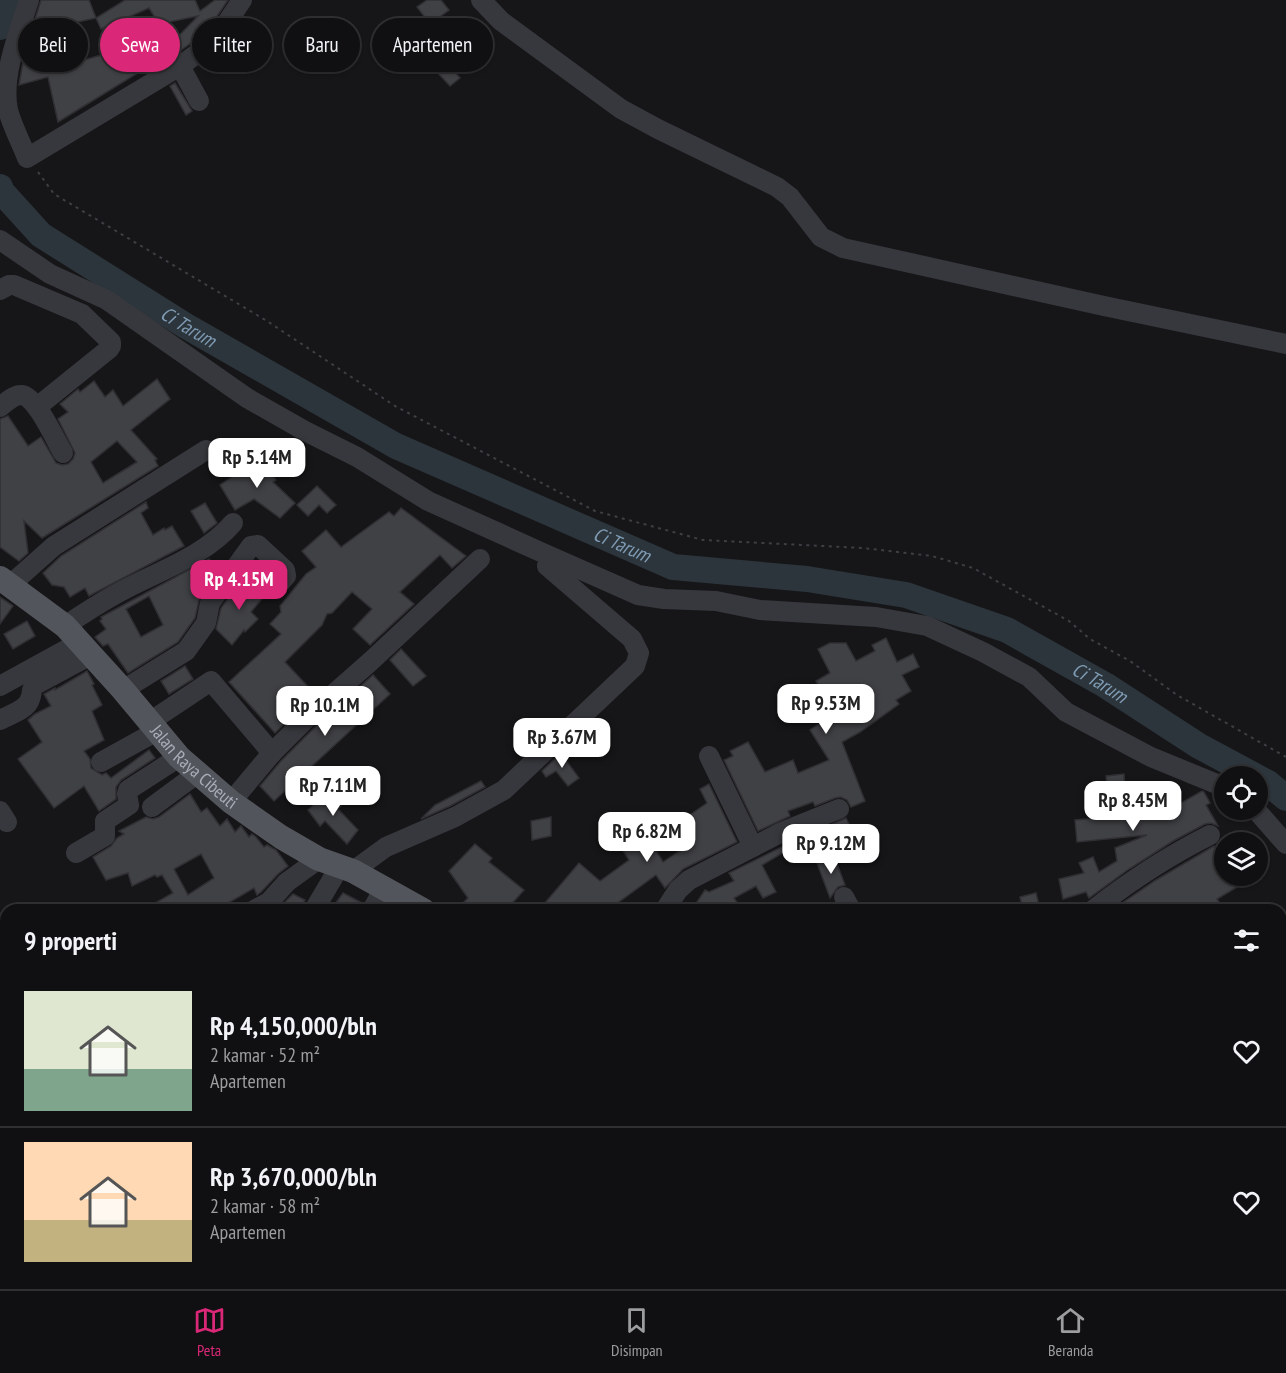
<!DOCTYPE html>
<html lang="id">
<meta charset="utf-8">
<style>
:root{--surface:#101012;--page:#19191b;--text:#f1f3f6;--muted:#9c9d9f;--line:#303032;--accent:#db2777}
body{margin:0;font-family:"PT Sans Narrow",sans-serif;background:var(--page);color:var(--text);height:100vh;display:flex;flex-direction:column;font-size:22px;white-space:nowrap}
*{box-sizing:border-box;margin:0}
p{font-size:20px;color:var(--muted)}
.icon{flex:none;width:33px;height:33px;fill:none;stroke:currentColor;stroke-width:2;stroke-linecap:round;stroke-linejoin:round}
.map{position:relative;flex:1;overflow:hidden}
.details{position:absolute;left:0px;top:904px;width:1287px;height:386px;display:flex;flex-direction:column;background:var(--surface);border-radius:18px 18px 0 0;box-shadow:0 2px 4px #0004,0 0 0 2px var(--line)}
.details>*{flex:none}
.top-card{position:absolute;left:18px;top:18px;width:600px;height:54px;display:flex;gap:12px}
.tools{position:absolute;left:1214px;top:766px;display:grid;gap:12px}
.tools a{display:grid;place-items:center;width:54px;height:54px;border-radius:50%;background:var(--surface);box-shadow:0 2px 4px #0004,0 0 0 2px var(--line);font-size:30px}
.price{position:absolute;translate:-50% -51px;padding:0 14px;border-radius:12px;background:#fff;color:#222;font-size:20px;line-height:39px;filter:drop-shadow(0 2px 3px #0008)}
.price::after{content:'';position:absolute;left:50%;top:36px;width:18px;height:14px;margin-left:-9px;background:inherit;clip-path:polygon(0 0,100% 0,50% 100%)}
.price.selected{background:var(--accent);color:#fff}
ul{padding:0;list-style:none}
li{display:flex;align-items:center;gap:18px;height:150px;padding:0 24px}
li+li{border-top:2px solid var(--line)}
li span{display:grid;place-items:center;flex:none;width:168px;height:120px;border-radius:0px;color:#555}
li>.icon{margin-inline-start:auto}
span .icon{width:72px;height:72px;fill:#fffc;stroke-width:1}
li b{font-size:26px}
h2{display:flex;justify-content:space-between;align-items:center;height:72px;padding:0 24px;font-size:26px}
.tag{padding:0 21px;border-radius:27px;background:var(--surface);box-shadow:0 2px 4px #0004,0 0 0 2px var(--line);font-size:21px;line-height:54px}
.tag.selected{background:var(--accent);color:#fff}
.tab-bar{display:flex;justify-content:space-around;align-items:center;height:84px;border-top:2px solid var(--line);background:var(--surface);font-size:16px;color:var(--muted)}
.tab-bar a{display:grid;justify-items:center;gap:3px}
.tab-bar .selected{color:var(--accent)}
.map>svg:first-child{display:block}
.lines{fill:none;stroke-linecap:round;stroke-linejoin:round}
.river{stroke:#2c353c;stroke-width:26}
.building{fill:#404145;stroke:#303034;stroke-width:1.5;fill-rule:evenodd}
.path{stroke:#3d3f44;stroke-width:2;stroke-dasharray:3 4.5;stroke-linecap:butt}
.minor{stroke:#37383d;stroke-width:20}
.major{stroke:#53555c;stroke-width:24}
.labels{text-anchor:middle;stroke-width:5;stroke-linejoin:round;paint-order:stroke}
.street-label{font-size:18px;fill:#a8adb8;stroke:#111113}
.water-label{font-size:20px;font-style:italic;fill:#7f9bb3;stroke:#111113}
</style>
<div class="map">
<svg width="1286" height="1289" viewBox="0 0 1286 1289">
<rect width="100%" height="100%" fill="#161618"/>
<g class="lines">
<!-- river -->
<g class="river">
<polyline points="0,27 7,0"/>
<path id="s1" d="M0,187L2,192L41,235L186,326L396,446L673,567L807,579L906,595L1007,630L1105,685L1199,746L1268,783L1286,798"/>
</g>
</g>
<!-- building -->
<g class="building">
<polygon points="41,0 89,0 96,18 31,32"/>
<polygon points="125,0 195,0 200,11 215,0 228,0 211,25 198,38 174,55 170,45 198,16 159,24 149,8 101,29 96,18"/>
<polygon points="427,0 441,0 449,10 430,24 417,7"/>
<polygon points="80,44 84,60 130,47 141,71 58,122 48,77 19,85 25,51"/>
<polygon points="447,63 460,78 450,86 437,72"/>
<polygon points="175,83 192,111 186,115 170,86"/>
<path d="M157,379L170,399L131,430L157,459L155,460L158,466L42,538L24,521L28,553L19,561L0,547V419L8,416L28,446L41,437L56,463L62,465L68,464L73,459L75,453L58,419L68,412L60,404L78,389L80,392L94,381L105,397L113,390L123,406ZM117,441L137,462L103,483L91,462Z"/>
<polygon points="260,458 276,480 273,482 295,503 280,518 254,499 235,510 220,485"/>
<polygon points="317,486 336,505 327,513 319,505 308,516 297,505"/>
<polygon points="146,502 148,508 141,513 153,535 164,528 165,530 172,526 184,546 89,596 85,588 70,597 64,587 52,585 43,573 61,556"/>
<polygon points="205,503 217,523 204,533 191,511"/>
<polygon points="401,508 466,556 452,568 440,555 400,592 414,604 370,645 353,629 372,609 352,592 332,613 327,614 322,625 285,662 313,692 286,716 289,719 275,733 229,682 281,634 270,624 281,612 280,606 306,574 316,567 302,551 326,530 341,547 389,512 394,516"/>
<path d="M209,559L217,572L200,596L195,618L178,642L128,673L108,644L103,646L95,637L106,629L100,621L102,619L101,617ZM149,596L163,625L141,637L126,609Z"/>
<polygon points="244,576 265,595 251,612 258,619 245,632 244,630 232,645 216,629 221,608"/>
<polygon points="0,597 13,606 0,624"/>
<polygon points="27,621 35,636 13,649 4,634"/>
<polygon points="886,638 897,662 913,654 919,667 902,675 911,691 896,700 899,704 860,732 842,742 865,801 851,807 847,800 841,797 835,798 815,806 813,802 788,811 790,816 758,831 724,760 733,756 730,751 748,742 765,772 793,760 798,773 829,760 810,730 826,719 818,704 827,699 816,681 830,673 818,649 830,643 846,643 856,661 875,651 872,645"/>
<polygon points="401,649 426,676 413,686 390,660"/>
<polygon points="185,666 193,679 169,694 161,681"/>
<polygon points="87,671 94,684 92,685 102,705 92,711 104,740 84,751 90,759 91,768 102,775 106,773 111,778 149,750 155,758 121,780 116,787 116,799 99,811 84,786 54,808 18,759 42,742 28,720 35,714 51,706 44,694 55,688 55,690"/>
<polygon points="373,675 390,694 274,801 260,786 281,761 320,722"/>
<polygon points="565,749 567,752 565,759 579,778 568,786 556,771 546,777 542,771"/>
<polygon points="1124,774 1125,793 1143,786 1150,804 1172,796 1176,806 1202,791 1204,792 1210,803 1206,805 1218,826 1211,823 1205,824 1173,841 1129,869 1089,898 1086,892 1063,899 1059,879 1084,873 1079,863 1093,857 1099,872 1117,861 1115,848 1147,835 1077,842 1075,820 1110,817 1106,776"/>
<polygon points="481,781 485,787 450,806 421,819 435,805"/>
<polygon points="709,784 737,842 683,869 665,888 656,875 619,902 625,910 539,910 579,863 600,881 629,860 622,849 646,834 663,862 685,847 671,828 707,803 700,789"/>
<polygon points="329,790 341,806 338,809 358,830 347,844 325,821 320,826 308,810"/>
<path d="M190,794L201,812L207,808L220,826L227,819L235,832L241,826L249,837L252,834L256,837L264,847L267,845L276,850L288,866L278,874L261,892L257,895L254,888L221,907L222,910H143L173,893L162,875L157,877L155,875L132,886L128,873L106,880L93,857L111,846L117,838L124,834L119,831L146,817L153,819L159,817ZM201,854L214,878L188,895L174,869Z"/>
<polygon points="551,817 551,836 532,840 531,821"/>
<polygon points="846,818 850,826 827,836 824,828"/>
<polygon points="800,838 804,846 785,854 784,852 762,865 776,892 763,898 756,886 734,898 742,910 703,910 695,905 705,890 709,892 734,881 729,873"/>
<polygon points="475,844 492,858 489,862 524,890 506,910 475,910 464,902 468,898 449,871"/>
<polygon points="1214,846 1216,849 1214,850 1224,866 1224,876 1230,876 1237,887 1217,899 1224,910 1112,910 1156,880"/>
<polygon points="834,856 845,885 838,887 830,898 817,863"/>
<polygon points="343,893 362,903 360,910 348,910 335,904"/>
<polygon points="1036,893 1040,910 1023,910 1020,897"/>
<polygon points="293,894 305,900 300,910 277,910"/>
</g>
<g class="lines">
<!-- path -->
<polyline class="path" points="38,172 54,194 267,321 395,406 595,511 703,540 863,548 932,556 973,568 1069,621 1090,639 1130,661 1177,695 1286,757"/>
<!-- minor -->
<g class="minor">
<path d="M29,0C19,32 1,76 8,110C12,126 21,142 27,158L180,66L206,47L220,33L242,0"/>
<polyline points="481,0 501,21 621,109 658,129 777,187 790,197 821,237 843,248 1104,306 1286,344"/>
<polyline points="180,66 199,101"/>
<polyline points="0,240 50,274 107,300 247,398 305,431 357,457 428,501 543,553 638,595 664,599 716,601 760,610 876,617 927,626 983,652 1029,677 1066,712 1151,757 1224,787"/>
<polyline points="0,290 9,285 14,285 82,314 111,342 111,346 109,349 37,407"/>
<path d="M0,407C6,402 14,395 21,395C35,394 56,441 63,453"/>
<polyline points="10,585 54,546 206,450"/>
<path d="M65,626C81,615 98,604 116,594C155,572 203,558 233,523"/>
<polyline points="0,686 80,642"/>
<polyline points="123,690 186,651 206,623 210,603 251,546 258,545 285,570 286,576 279,584"/>
<path d="M0,720C9,715 27,710 30,699C33,693 30,690 35,685L91,655"/>
<polyline points="151,721 211,681 272,753"/>
<polyline points="709,756 753,847"/>
<polyline points="101,762 157,731"/>
<polyline points="231,802 272,753 312,713 371,661 480,559"/>
<polyline points="152,807 198,773"/>
<polyline points="1256,810 1286,844"/>
<polyline points="0,811 7,822"/>
<polyline points="76,853 105,836 105,821 129,805 127,794 128,790 179,757"/>
<polyline points="353,871 386,847 455,817 504,790 635,666 639,653 632,639 547,566"/>
<polyline points="844,897 851,910"/>
<polyline points="254,910 269,902 287,882 319,859"/>
<polyline points="314,910 340,866"/>
<polyline points="372,910 383,890"/>
<polyline points="665,910 678,890 689,880 782,832 839,809"/>
<path d="M1093,910C1130,881 1168,856 1210,835"/>
<polyline points="0,1080 6,1077"/>
<polyline points="587,1284 588,1289"/>
<polyline points="76,1289 85,1284"/>
<polyline points="910,1289 915,1284"/>
</g>
<!-- major -->
<g class="major">
<path id="s2" d="M0,578L65,626L123,690L179,757L231,802L281,837L319,859L353,871L423,910"/>
<polyline points="1073,1284 1077,1289"/>
</g>
</g>
<g class="labels">
<!-- street labels -->
<g class="street-label">
<text dy="6" stroke="none"><textPath href="#s2" startOffset="272">Jalan Raya Cibeuti</textPath></text>
</g>
<!-- water labels -->
<g class="water-label">
<text dy="7" stroke="none"><textPath href="#s1" startOffset="237">Ci Tarum</textPath></text>
<text dy="7" stroke="none"><textPath href="#s1" startOffset="723">Ci Tarum</textPath></text>
<text dy="7" stroke="none"><textPath href="#s1" startOffset="1227">Ci Tarum</textPath></text>
</g>
</g>
</svg>
<div class="tools">
<a><svg class="icon" aria-label="locate" viewBox="0 0 24 24"><circle cx="12" cy="12" r="6"/><path d="M12 2v4M12 18v4M2 12h4M18 12h4"/></svg></a>
<a><svg class="icon" aria-label="layers" viewBox="0 0 24 24"><path d="M12 4l9 5-9 5-9-5zM3 14l9 5 9-5"/></svg></a>
</div>
<b class="price" style="left:257px;top:489px">Rp 5.14M</b>
<b class="price selected" style="left:239px;top:611px">Rp 4.15M</b>
<b class="price" style="left:826px;top:735px">Rp 9.53M</b>
<b class="price" style="left:325px;top:737px">Rp 10.1M</b>
<b class="price" style="left:562px;top:769px">Rp 3.67M</b>
<b class="price" style="left:333px;top:817px">Rp 7.11M</b>
<b class="price" style="left:1133px;top:832px">Rp 8.45M</b>
<b class="price" style="left:647px;top:863px">Rp 6.82M</b>
<b class="price" style="left:831px;top:875px">Rp 9.12M</b>
<div class="top-card">
<a class="tag">Beli</a>
<a class="tag selected">Sewa</a>
<a class="tag">Filter</a>
<a class="tag">Baru</a>
<a class="tag">Apartemen</a>
</div>
<section class="details">
<h2>9 properti<svg class="icon" aria-label="filters" viewBox="0 0 24 24"><path d="M4 7h16M4 17h16"/><circle cx="9" cy="7" r="2"/><circle cx="15" cy="17" r="2"/></svg></h2>
<ul>
<li><span style="background:linear-gradient(#dfe7d0 65%,#7fa58c 0)"><svg class="icon" aria-label="home" viewBox="0 0 24 24"><path d="M3 11l9-7 9 7M6 9v11h12V9"/></svg></span><div><b>Rp 4,150,000/bln</b><p>2 kamar · 52 m²</p><p>Apartemen</p></div><svg class="icon" aria-label="heart" viewBox="0 0 24 24"><path d="M12 20l-8-8c-3-5 5-10 8-4 3-6 11-1 8 4z"/></svg></li>
<li><span style="background:linear-gradient(#ffd9b3 65%,#c2b280 0)"><svg class="icon" aria-label="home" viewBox="0 0 24 24"><path d="M3 11l9-7 9 7M6 9v11h12V9"/></svg></span><div><b>Rp 3,670,000/bln</b><p>2 kamar · 58 m²</p><p>Apartemen</p></div><svg class="icon" aria-label="heart" viewBox="0 0 24 24"><path d="M12 20l-8-8c-3-5 5-10 8-4 3-6 11-1 8 4z"/></svg></li>
</ul>
</section>
</div>
<nav class="tab-bar">
<a class="selected"><svg class="icon" aria-label="map" viewBox="0 0 24 24"><path d="M3 6l6-2 6 2 6-2v14l-6 2-6-2-6 2zM9 4v14M15 6v14"/></svg>Peta</a>
<a><svg class="icon" aria-label="saved" viewBox="0 0 24 24"><path d="M7 4h10v16l-5-4-5 4z"/></svg>Disimpan</a>
<a><svg class="icon" aria-label="home" viewBox="0 0 24 24"><path d="M3 11l9-7 9 7M6 9v11h12V9"/></svg>Beranda</a>
</nav>
